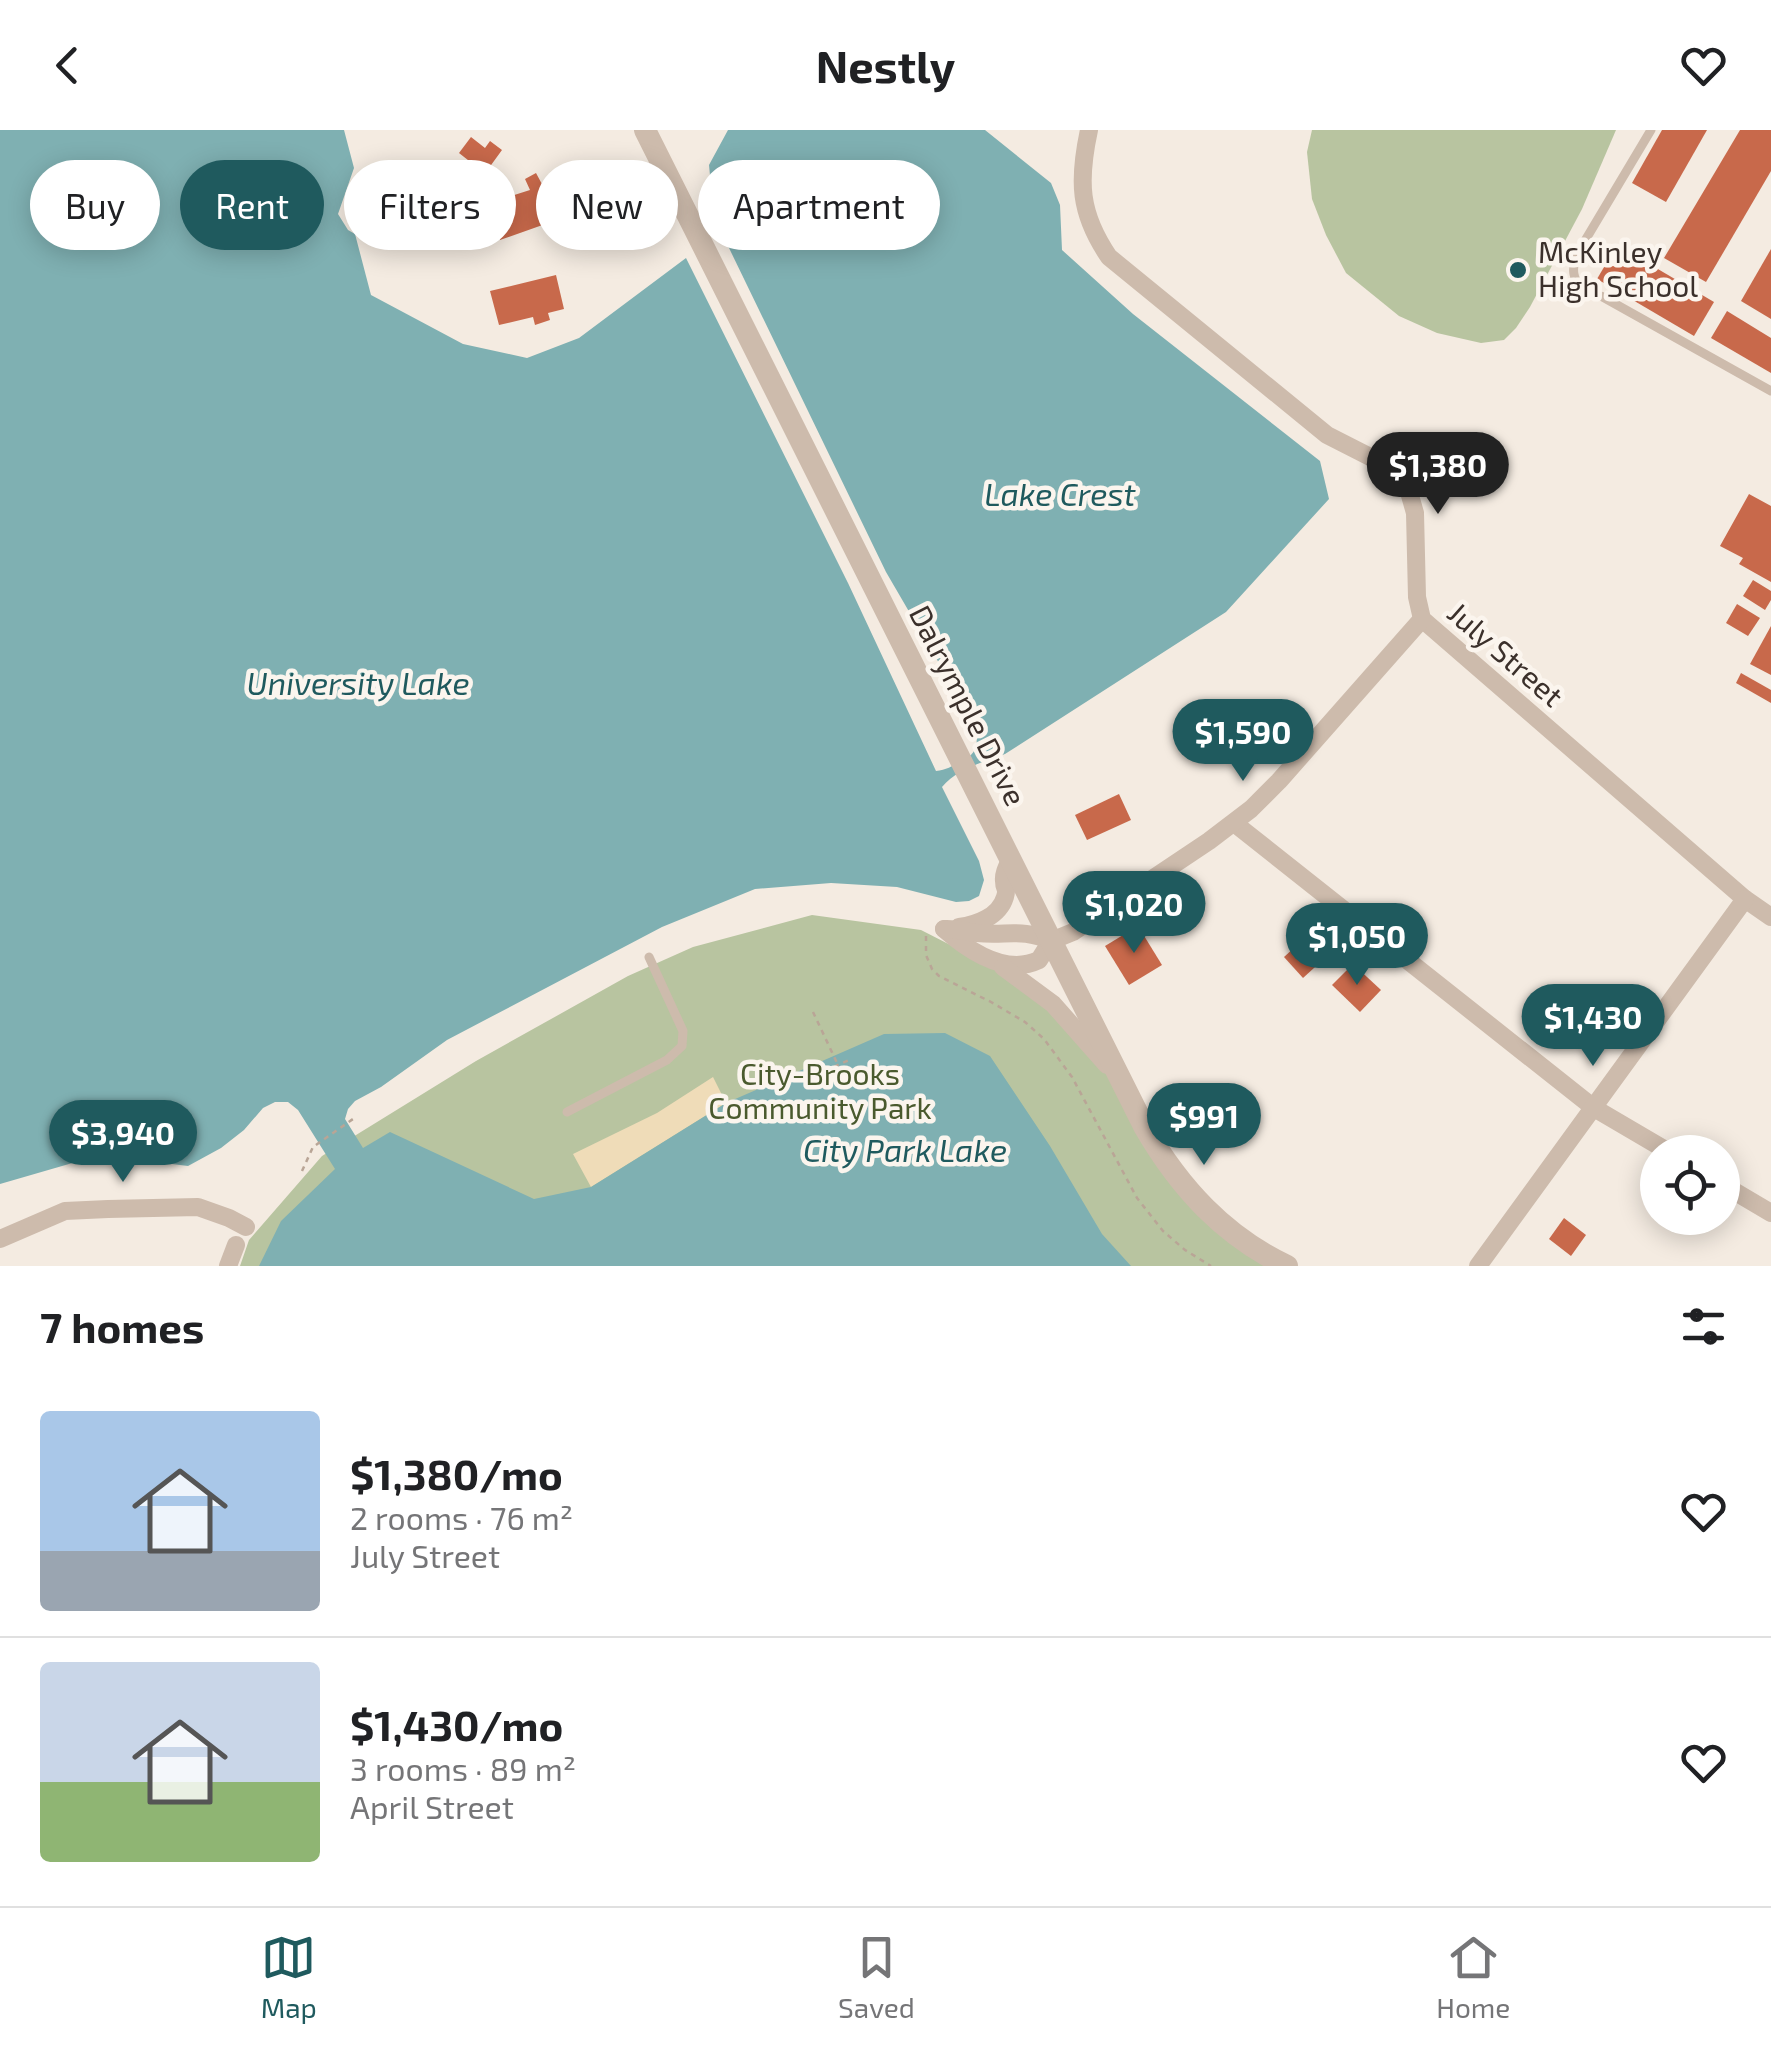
<!DOCTYPE html>
<meta charset="utf-8">
<style>
:root{--surface:#fff;--page:#f2f2f2;--text:#202124;--muted:#757577;--line:#e0e0e0;--accent:#1f5a5e}
body{margin:0;font-family:"Exo 2",sans-serif;background:var(--page);color:var(--text);height:100vh;display:flex;flex-direction:column;font-size:38px;white-space:nowrap}
*{box-sizing:border-box;margin:0}
p{font-size:32px;color:var(--muted)}
.icon{flex:none;width:55px;height:55px;fill:none;stroke:currentColor;stroke-width:2;stroke-linecap:round;stroke-linejoin:round}
.map{position:relative;height:1136px;overflow:hidden}
.drawer{display:flex;flex-direction:column;background:var(--surface);flex:1}
.drawer>*{flex:none}
.banner{position:absolute;left:30px;top:30px;width:1000px;height:90px;display:flex;gap:20px}
.fabs{position:absolute;left:1640px;top:1005px;display:grid;gap:20px}
.fabs a{display:grid;place-items:center;width:100px;height:100px;border-radius:50%;background:var(--surface);box-shadow:0 5px 25px #0003;font-size:50px}
.price{position:absolute;translate:-50% -85px;padding:0 22px;border-radius:35px;background:var(--accent);color:#fff;font-size:32px;line-height:65px;filter:drop-shadow(0 2px 5px #0008)}
.price::after{content:'';position:absolute;left:50%;top:60px;width:30px;height:22px;margin-left:-15px;background:inherit;clip-path:polygon(0 0,100% 0,50% 100%)}
.price.selected{background:#222;color:#fff}
ul{padding:0;list-style:none}
li{display:flex;align-items:center;gap:30px;height:250px;padding:0 40px}
li+li{border-top:2px solid var(--line)}
li span{display:grid;place-items:center;flex:none;width:280px;height:200px;border-radius:10px;color:#555}
li>.icon{margin-inline-start:auto}
span .icon{width:120px;height:120px;fill:#fffc;stroke-width:1}
li b{font-size:42px}
h2{display:flex;justify-content:space-between;align-items:center;height:120px;padding:0 40px;font-size:42px}
.pill{padding:0 35px;border-radius:45px;background:var(--surface);box-shadow:0 5px 25px #0003;font-size:35px;line-height:90px}
.pill.selected{background:var(--accent);color:#fff}
header{display:flex;justify-content:space-between;align-items:center;height:130px;padding:0 40px;background:var(--surface);font-size:45px;font-weight:700}
.tab-bar{display:flex;justify-content:space-around;align-items:center;height:140px;border-top:2px solid var(--line);background:var(--surface);font-size:28px;color:var(--muted)}
.tab-bar a{display:grid;justify-items:center;gap:5px}
.tab-bar .selected{color:var(--accent)}
.map>svg:first-child{display:block}
.green{fill:#b8c4a0}
.sand{fill:#efdcb8}
.water{fill:#7fb0b2}
.building{fill:#c8694b}
.lines{fill:none;stroke-linecap:round;stroke-linejoin:round}
.path{stroke:#b9a596;stroke-width:2.5;stroke-dasharray:5 5;stroke-linecap:butt}
.service{stroke:#cdbbac;stroke-width:9}
.minor{stroke:#cdbbac;stroke-width:18}
.tertiary{stroke:#cdbbac;stroke-width:22}
.poi-dot{fill:#1f5a5e;stroke:#fbf5ee;stroke-width:4}
.labels{text-anchor:middle;stroke-width:9;stroke-linejoin:round;paint-order:stroke}
.poi-label{font-size:30px;fill:#3b302b;stroke:#fbf5ee;text-anchor:start}
.street-label{font-size:30px;fill:#3b302b;stroke:#fbf5ee}
.park-label{font-size:30px;fill:#4a5a2e;stroke:#fbf5ee}
.water-label{font-size:32px;font-style:italic;fill:#1f5a5e;stroke:#fbf5ee}
</style>
<header><svg class="icon" aria-label="back" viewBox="0 0 24 24"><path d="M15 5l-7 7 7 7"/></svg>Nestly<svg class="icon" aria-label="heart" viewBox="0 0 24 24"><path d="M12 20l-8-8c-3-5 5-10 8-4 3-6 11-1 8 4z"/></svg></header>
<div class="map">
<svg width="1771" height="1136" viewBox="0 0 1771 1136">
<rect width="100%" height="100%" fill="#f4ebe1"/>
<!-- green -->
<g class="green">
<polygon points="1312,0 1616,0 1582,79 1530,177 1516,198 1504,210 1481,213 1437,203 1399,186 1346,143 1326,105 1312,69 1307,22"/>
<polygon points="812,785 921,800 1031,856 1118,947 1180,1051 1290,1136 240,1136 249,1110 322,1026 476,931 628,846 693,817"/>
</g>
<!-- sand -->
<polygon class="sand" points="713,947 726,973 591,1057 573,1024 657,983"/>
<!-- water -->
<path class="water" d="M0,0H344L354,38L338,84L348,100L355,104L371,165L463,214L527,228L579,208L686,128L848,453L936,641C946,640 952,636 961,632C979,622 978,614 975,595L886,442L714,87L709,35L728,0H985L1051,53L1060,75L1062,120L1133,184L1320,331L1329,369L1226,482L1005,624C983,632 957,639 942,657L979,731L984,750L979,766L969,771L956,772L897,757L831,753L755,759L662,797L447,910L381,957L355,971L348,979L345,989L363,1018L390,1002L534,1069L591,1057L726,973L884,904L945,903L990,926L1050,1016L1102,1104L1131,1136H259L281,1091L335,1039L298,980L288,972H275L263,978L244,1000L221,1018L188,1036L100,1025L0,1054Z"/>
<!-- building -->
<g class="building">
<polygon points="1662,0 1707,0 1666,72 1632,53"/>
<polygon points="1740,0 1771,0 1771,41 1706,152 1664,128"/>
<polygon points="471,7 485,18 490,11 502,20 478,53 466,44 473,34 459,23"/>
<polygon points="536,43 543,56 548,54 554,74 545,77 551,92 500,110 497,102 486,107 477,84 497,77 496,71 530,60 525,49"/>
<polygon points="1617,115 1714,172 1694,206 1597,149"/>
<polygon points="1771,119 1771,189 1741,171"/>
<polygon points="556,145 564,179 548,183 550,190 535,195 533,187 499,195 490,161"/>
<polygon points="1727,181 1771,208 1771,243 1711,208"/>
<polygon points="1749,364 1771,376 1771,452 1739,434 1743,428 1720,416"/>
<polygon points="1753,450 1771,461 1771,470 1765,480 1743,466"/>
<polygon points="1737,474 1760,488 1748,506 1726,493"/>
<polygon points="1771,496 1771,545 1750,534"/>
<polygon points="1741,543 1771,560 1771,573 1736,553"/>
<polygon points="1119,664 1131,690 1087,710 1075,685"/>
<polygon points="1319,795 1338,816 1303,848 1284,827"/>
<polygon points="1138,796 1162,835 1129,855 1105,816"/>
<polygon points="1353,834 1381,860 1360,882 1332,855"/>
<polygon points="1564,1088 1586,1105 1571,1126 1549,1109"/>
</g>
<g class="lines">
<!-- path -->
<g class="path">
<polyline points="926,806 926,825 932,839 939,846 991,872 1025,892 1044,909 1072,947 1137,1068 1163,1101 1185,1120 1211,1136"/>
<polyline points="813,882 838,935"/>
<polyline points="825,941 849,930"/>
<polyline points="302,1041 313,1017 353,989"/>
</g>
<!-- service -->
<g class="service">
<path d="M1651,0L1577,124C1571,140 1573,148 1582,161L1601,166L1771,261"/>
<polyline points="567,982 667,930 682,916 683,901 649,827"/>
</g>
<!-- minor -->
<g class="minor">
<path d="M1089,0C1078,51 1079,83 1109,127L1327,305L1382,333L1401,347L1407,355L1415,383L1417,467L1422,489L1745,769L1771,787"/>
<polyline points="1234,693 1594,978 1669,1022"/>
<path d="M959,797C976,795 999,787 1005,767C1008,757 1004,761 1004,751C1003,743 1008,735 1011,728"/>
<path d="M944,799C969,821 1005,846 1039,830L1051,811L1073,802L1209,711L1251,679L1279,651L1422,489"/>
<path d="M944,799C956,798 966,802 977,803C1007,806 1022,798 1051,811"/>
<polyline points="1003,837 1053,874 1107,935"/>
<polyline points="1722,1054 1771,1083"/>
<polyline points="0,1109 65,1081 108,1079 198,1077 229,1088 246,1097"/>
<polyline points="228,1136 236,1115"/>
<polyline points="1478,1136 1745,769"/>
</g>
<!-- tertiary -->
<path class="tertiary" d="M645,0L1145,998C1180,1058 1224,1106 1287,1136"/>
</g>
<!-- markers -->
<circle class="poi-dot" cx="1518" cy="140" r="10"/>
<g class="labels">
<!-- poi labels -->
<g class="poi-label">
<text x="1538" y="133">McKinley<tspan x="1538" dy="34">High School</tspan></text>
</g>
<!-- street labels -->
<g class="street-label">
<text transform="translate(1505 525) rotate(41)" y="10">July Street</text>
<text transform="translate(967 576) rotate(63)" y="10">Dalrymple Drive</text>
</g>
<!-- park labels -->
<g class="park-label">
<text x="820" y="955">City-Brooks<tspan x="820" dy="34">Community Park</tspan></text>
</g>
<!-- water labels -->
<g class="water-label">
<text x="1060" y="376">Lake Crest</text>
<text x="358" y="565">University Lake</text>
<text x="905" y="1032">City Park Lake</text>
</g>
</g>
</svg>
<div class="fabs">
<a><svg class="icon" aria-label="locate" viewBox="0 0 24 24"><circle cx="12" cy="12" r="6"/><path d="M12 2v4M12 18v4M2 12h4M18 12h4"/></svg></a>
</div>
<b class="price selected" style="left:1438px;top:387px">$1,380</b>
<b class="price" style="left:1243px;top:654px">$1,590</b>
<b class="price" style="left:1134px;top:826px">$1,020</b>
<b class="price" style="left:1357px;top:858px">$1,050</b>
<b class="price" style="left:1593px;top:939px">$1,430</b>
<b class="price" style="left:1204px;top:1038px">$991</b>
<b class="price" style="left:123px;top:1055px">$3,940</b>
<div class="banner">
<a class="pill">Buy</a>
<a class="pill selected">Rent</a>
<a class="pill">Filters</a>
<a class="pill">New</a>
<a class="pill">Apartment</a>
</div>
</div>
<section class="drawer">
<h2>7 homes<svg class="icon" aria-label="filters" viewBox="0 0 24 24"><path d="M4 7h16M4 17h16"/><circle cx="9" cy="7" r="2"/><circle cx="15" cy="17" r="2"/></svg></h2>
<ul>
<li><span style="background:linear-gradient(#a9c7e8 70%,#9aa5b1 0)"><svg class="icon" aria-label="home" viewBox="0 0 24 24"><path d="M3 11l9-7 9 7M6 9v11h12V9"/></svg></span><div><b>$1,380/mo</b><p>2 rooms · 76 m²</p><p>July Street</p></div><svg class="icon" aria-label="heart" viewBox="0 0 24 24"><path d="M12 20l-8-8c-3-5 5-10 8-4 3-6 11-1 8 4z"/></svg></li>
<li><span style="background:linear-gradient(#c9d6e8 60%,#8fb573 0)"><svg class="icon" aria-label="home" viewBox="0 0 24 24"><path d="M3 11l9-7 9 7M6 9v11h12V9"/></svg></span><div><b>$1,430/mo</b><p>3 rooms · 89 m²</p><p>April Street</p></div><svg class="icon" aria-label="heart" viewBox="0 0 24 24"><path d="M12 20l-8-8c-3-5 5-10 8-4 3-6 11-1 8 4z"/></svg></li>
</ul>
</section>
<nav class="tab-bar">
<a class="selected"><svg class="icon" aria-label="map" viewBox="0 0 24 24"><path d="M3 6l6-2 6 2 6-2v14l-6 2-6-2-6 2zM9 4v14M15 6v14"/></svg>Map</a>
<a><svg class="icon" aria-label="saved" viewBox="0 0 24 24"><path d="M7 4h10v16l-5-4-5 4z"/></svg>Saved</a>
<a><svg class="icon" aria-label="home" viewBox="0 0 24 24"><path d="M3 11l9-7 9 7M6 9v11h12V9"/></svg>Home</a>
</nav>
